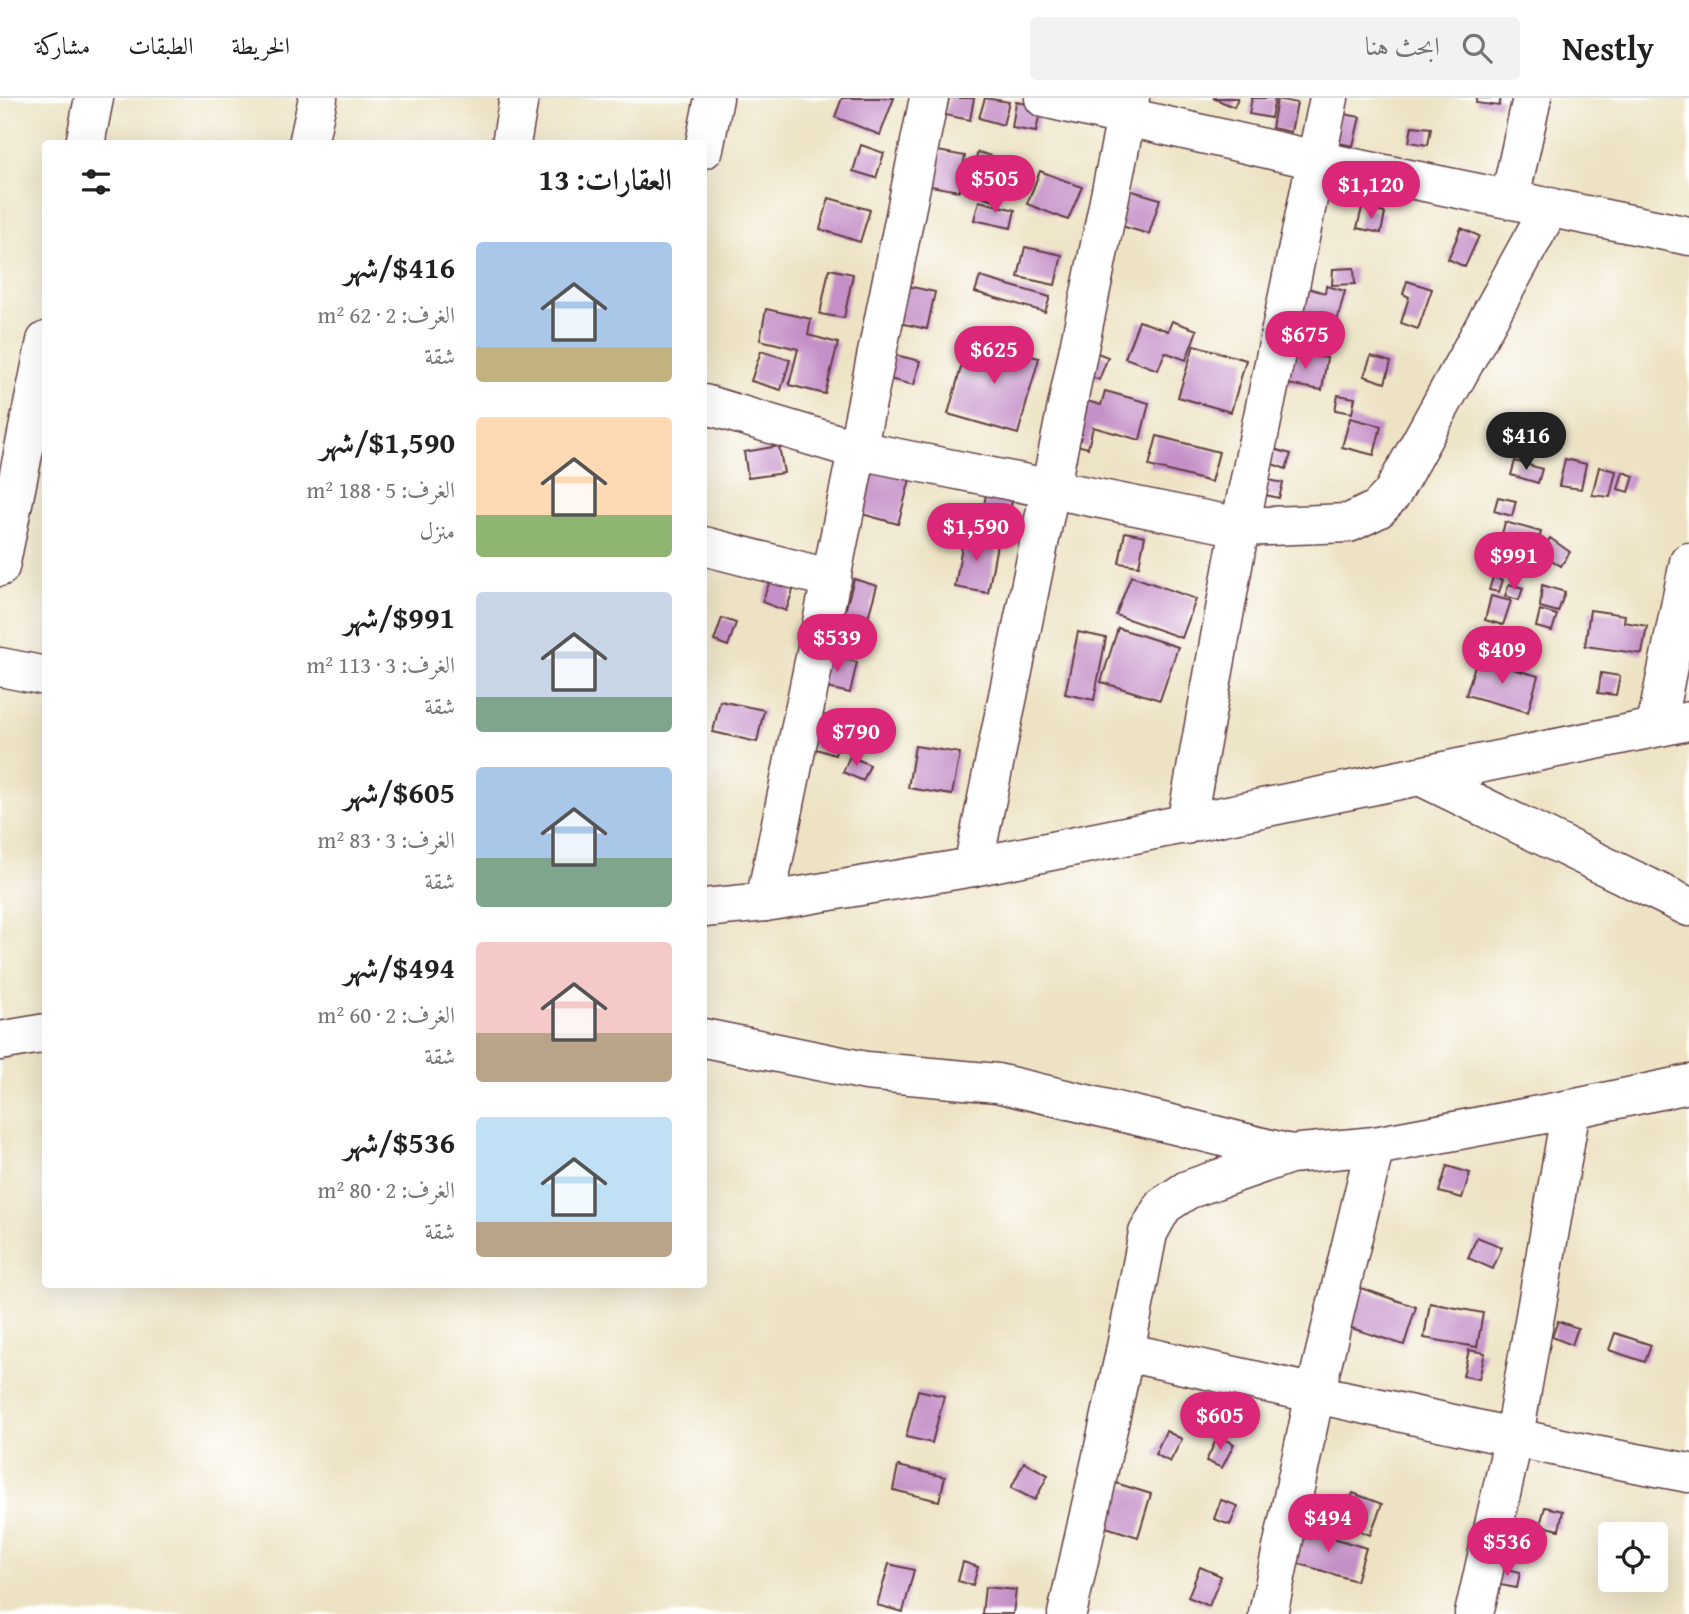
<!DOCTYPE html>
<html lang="ar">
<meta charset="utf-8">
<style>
:root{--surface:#fff;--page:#f2f2f2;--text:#222;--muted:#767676;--line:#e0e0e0;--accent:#db2777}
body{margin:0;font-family:"Gentium Book Plus",Amiri,serif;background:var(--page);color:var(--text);direction:rtl;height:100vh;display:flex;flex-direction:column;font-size:26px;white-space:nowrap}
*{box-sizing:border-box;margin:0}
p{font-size:23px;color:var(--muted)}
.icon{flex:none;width:38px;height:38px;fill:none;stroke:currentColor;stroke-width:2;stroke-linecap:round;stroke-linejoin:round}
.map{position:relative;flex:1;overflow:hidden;direction:ltr}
.drawer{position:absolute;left:42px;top:42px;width:665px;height:1148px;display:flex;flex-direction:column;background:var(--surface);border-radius:7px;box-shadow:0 7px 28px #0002;direction:rtl}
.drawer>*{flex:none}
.controls{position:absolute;left:1598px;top:1424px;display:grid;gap:14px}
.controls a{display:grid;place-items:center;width:70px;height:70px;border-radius:7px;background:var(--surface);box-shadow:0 7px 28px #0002;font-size:35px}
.price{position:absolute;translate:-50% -60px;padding:0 16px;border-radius:24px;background:var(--accent);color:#fff;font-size:23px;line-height:46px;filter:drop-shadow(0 2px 4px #0008)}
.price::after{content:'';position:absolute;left:50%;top:42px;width:21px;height:16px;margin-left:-10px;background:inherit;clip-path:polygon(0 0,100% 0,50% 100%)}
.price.selected{background:#222;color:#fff}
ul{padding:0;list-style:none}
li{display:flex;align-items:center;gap:21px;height:175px;padding:0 35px}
li span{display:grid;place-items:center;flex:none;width:196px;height:140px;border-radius:7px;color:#555}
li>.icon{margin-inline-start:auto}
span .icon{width:84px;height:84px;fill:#fffc;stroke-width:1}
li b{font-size:30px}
h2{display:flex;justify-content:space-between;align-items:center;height:84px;padding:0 35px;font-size:30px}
header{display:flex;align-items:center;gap:42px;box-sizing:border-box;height:98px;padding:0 35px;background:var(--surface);border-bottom:2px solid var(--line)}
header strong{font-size:33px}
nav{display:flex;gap:38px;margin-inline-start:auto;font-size:24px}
.search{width:490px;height:63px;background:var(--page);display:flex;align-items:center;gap:18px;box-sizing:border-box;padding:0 24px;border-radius:7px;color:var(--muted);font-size:26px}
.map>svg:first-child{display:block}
.building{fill:#c590c7}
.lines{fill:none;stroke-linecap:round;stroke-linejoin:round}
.minor-casing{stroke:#623c42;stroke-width:41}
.minor{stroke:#fff;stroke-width:38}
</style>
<header>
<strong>Nestly</strong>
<div class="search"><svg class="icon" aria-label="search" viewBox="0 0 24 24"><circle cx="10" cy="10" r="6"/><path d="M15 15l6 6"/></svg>ابحث هنا</div>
<nav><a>الخريطة</a><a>الطبقات</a><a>مشاركة</a></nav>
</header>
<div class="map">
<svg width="1689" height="1516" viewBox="0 0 1689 1516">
<rect width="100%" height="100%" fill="#fff"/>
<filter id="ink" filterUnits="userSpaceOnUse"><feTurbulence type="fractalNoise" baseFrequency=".0143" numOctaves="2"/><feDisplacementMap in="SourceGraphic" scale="14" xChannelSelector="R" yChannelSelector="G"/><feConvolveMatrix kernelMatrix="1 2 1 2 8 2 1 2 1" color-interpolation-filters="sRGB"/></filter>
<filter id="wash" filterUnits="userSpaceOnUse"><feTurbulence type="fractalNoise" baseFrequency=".00686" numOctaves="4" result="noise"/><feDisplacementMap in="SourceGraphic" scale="28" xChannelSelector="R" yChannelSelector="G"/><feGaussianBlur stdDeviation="1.57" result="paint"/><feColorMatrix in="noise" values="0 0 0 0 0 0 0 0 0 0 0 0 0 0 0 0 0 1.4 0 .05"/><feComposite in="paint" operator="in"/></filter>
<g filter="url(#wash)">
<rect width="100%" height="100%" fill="#ede3c4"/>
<g id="blocks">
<!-- building -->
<g class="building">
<polygon points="842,0 894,0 880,37 835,19"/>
<polygon points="949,0 974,0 970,22 945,17"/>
<polygon points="985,0 1009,4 1003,27 979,20"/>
<polygon points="1213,0 1238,0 1234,9"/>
<polygon points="1252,0 1275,0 1271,20 1249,16"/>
<polygon points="1477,0 1501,0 1499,8 1476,5"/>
<polygon points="1277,1 1297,5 1291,34 1272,30"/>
<polygon points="1016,4 1041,8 1036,34 1012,30"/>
<polygon points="1339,15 1360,19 1353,48 1334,44"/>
<polygon points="1412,28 1431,30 1428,47 1409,44"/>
<polygon points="861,47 884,55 876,80 853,73"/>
<polygon points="932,52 965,58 959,93 925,87"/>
<polygon points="978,54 1006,62 994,102 965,93"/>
<polygon points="1040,73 1082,89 1068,122 1027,106"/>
<polygon points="1129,92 1160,101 1149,136 1118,127"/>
<polygon points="829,100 870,112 860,144 820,131"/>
<polygon points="979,103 1015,112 1011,130 974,122"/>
<polygon points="1362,110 1385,115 1381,135 1357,130"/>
<polygon points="1461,130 1479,138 1465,169 1448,161"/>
<polygon points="1025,149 1062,157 1055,187 1018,179"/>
<polygon points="1354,170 1355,186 1332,187 1333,171"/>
<polygon points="829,171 853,176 844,220 820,216"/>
<polygon points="980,179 1050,199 1045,214 975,194"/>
<polygon points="1407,183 1432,191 1418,231 1401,225 1409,199 1403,196"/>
<polygon points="903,187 935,194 927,231 895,224"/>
<polygon points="1326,188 1345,193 1336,227 1297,216 1304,189 1325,195"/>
<polygon points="766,211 811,221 808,237 838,245 825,296 789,287 798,251 760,242"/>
<polygon points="1139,223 1168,233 1172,223 1197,232 1186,262 1165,254 1158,272 1125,260"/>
<polygon points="969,241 1039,260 1018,336 948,316"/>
<polygon points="1194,247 1246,262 1231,314 1178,299"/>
<polygon points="761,253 790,262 781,292 751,283"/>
<polygon points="1092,253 1108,259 1099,282 1083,275"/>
<polygon points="883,254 920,263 914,287 877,278"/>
<polygon points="1288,254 1327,260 1322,292 1281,285"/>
<polygon points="1371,258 1391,264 1385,285 1364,278"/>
<polygon points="1105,293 1149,305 1140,342 1093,329 1088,350 1069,345 1080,301 1101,307"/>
<polygon points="1338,297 1355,300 1352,315 1335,312"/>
<polygon points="1350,320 1381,328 1374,357 1342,349"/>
<polygon points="1157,338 1219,354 1211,384 1149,368"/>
<polygon points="779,348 784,375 748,380 744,354"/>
<polygon points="1270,350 1291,356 1286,371 1267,364"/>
<polygon points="1565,361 1586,366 1581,391 1559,388"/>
<polygon points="870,362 912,374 898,426 855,414"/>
<polygon points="1515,363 1542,371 1538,385 1511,377"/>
<polygon points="1599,369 1616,373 1610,399 1592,397"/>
<polygon points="990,374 1017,379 1008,423 982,418"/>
<polygon points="1623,374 1634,378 1629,394 1618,391"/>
<polygon points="1260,380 1283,385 1279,400 1257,395"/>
<polygon points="1498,399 1516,403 1512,418 1494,413"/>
<polygon points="1505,424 1541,434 1533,464 1497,456"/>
<polygon points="1125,434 1145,438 1139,468 1119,465"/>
<polygon points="964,436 998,441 988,495 955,489"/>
<polygon points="1550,440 1570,454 1561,468 1541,455"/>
<polygon points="772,478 795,486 786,513 762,504"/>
<polygon points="1131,478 1196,501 1182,540 1116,517"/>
<polygon points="1493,479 1503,482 1499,494 1489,492"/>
<polygon points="854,481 877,488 865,530 842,524"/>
<polygon points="1509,486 1523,490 1519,502 1505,498"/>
<polygon points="1542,487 1565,494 1558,514 1540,509"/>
<polygon points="1491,498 1511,503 1503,527 1485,522"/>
<polygon points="1540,512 1557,517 1552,533 1536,529"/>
<polygon points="1590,512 1625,517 1624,524 1647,528 1642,556 1585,548"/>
<polygon points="722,520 736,525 728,548 714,543"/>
<polygon points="1118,530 1178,549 1160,602 1101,584"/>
<polygon points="1078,534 1106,540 1094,602 1065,596"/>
<polygon points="823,558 857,564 850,595 817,588"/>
<polygon points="1477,561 1538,578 1528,614 1466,597"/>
<polygon points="1601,575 1620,578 1616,597 1598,595"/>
<polygon points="720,603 764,612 757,644 713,634"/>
<polygon points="814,614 845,624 835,657 804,647"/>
<polygon points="915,648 960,655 952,697 908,690"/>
<polygon points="850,658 870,667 863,683 843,674"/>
<polygon points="1447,1068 1470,1075 1462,1100 1439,1094"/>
<polygon points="1477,1139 1502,1149 1493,1171 1468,1160"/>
<polygon points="1349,1186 1416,1209 1404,1247 1336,1225"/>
<polygon points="1430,1205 1483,1215 1477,1249 1424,1240"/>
<polygon points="1558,1223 1578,1230 1572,1247 1552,1239"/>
<polygon points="1615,1235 1651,1247 1645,1264 1609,1252"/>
<polygon points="1469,1252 1485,1255 1479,1281 1463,1278"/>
<polygon points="918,1292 944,1298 932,1345 906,1339"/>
<polygon points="1166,1333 1182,1341 1170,1364 1155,1356"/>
<polygon points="1218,1338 1234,1346 1222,1370 1206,1363"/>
<polygon points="1024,1364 1048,1377 1035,1402 1011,1390"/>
<polygon points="898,1368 945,1379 939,1403 893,1392"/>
<polygon points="1106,1382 1151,1396 1138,1439 1093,1425"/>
<polygon points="1353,1395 1382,1406 1370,1437 1341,1425"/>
<polygon points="1221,1402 1238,1408 1230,1427 1214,1421"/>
<polygon points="1545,1409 1563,1413 1559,1432 1540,1427"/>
<polygon points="1300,1430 1366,1450 1356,1483 1290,1463"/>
<polygon points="963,1464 978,1469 973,1487 958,1483"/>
<polygon points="889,1466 914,1472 903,1514 877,1507"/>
<polygon points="1200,1469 1221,1478 1209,1508 1188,1499"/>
<polygon points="1498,1469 1520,1474 1517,1490 1495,1486"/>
<polygon points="985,1489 1016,1492 1013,1516 982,1516"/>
</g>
</g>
</g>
<g filter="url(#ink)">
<use href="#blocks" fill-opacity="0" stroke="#623c42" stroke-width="2"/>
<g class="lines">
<defs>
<g id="minor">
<polyline points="1044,0 1316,62 1689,138"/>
<polyline points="85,46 94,0"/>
<polyline points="308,46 318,0"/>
<polyline points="511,46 519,0"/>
<polyline points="704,51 714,0"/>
<polyline points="1510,100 1532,0"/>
<polyline points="704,306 858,352 1240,429 1349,425 1378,411 1392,396 1550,109"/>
<polyline points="704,448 832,481"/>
<polyline points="0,469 46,243"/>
<polyline points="0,569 46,578"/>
<polyline points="1656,628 1689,464"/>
<polyline points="1420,678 1689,809"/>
<polyline points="1186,727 1240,429 1329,0"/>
<polyline points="973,769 1130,0"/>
<polyline points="765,804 929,0"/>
<polyline points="704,810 765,804 973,769 1689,623"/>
<polyline points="704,940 866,973 997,985 1171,1026 1290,1056"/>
<polyline points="0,943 46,935"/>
<polyline points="1125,1254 1594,1357 1689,1375"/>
<polyline points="1067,1516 1125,1254 1148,1135 1163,1108 1187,1092 1290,1056 1375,1048 1571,1011 1689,986"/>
<polyline points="1268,1516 1315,1296 1375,1048"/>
<polyline points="1474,1516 1514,1338 1571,1011"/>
</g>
</defs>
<!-- minor casing -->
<use href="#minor" class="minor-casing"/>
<!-- minor -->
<use href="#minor" class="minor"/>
</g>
</g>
</svg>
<div class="controls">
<a><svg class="icon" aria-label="locate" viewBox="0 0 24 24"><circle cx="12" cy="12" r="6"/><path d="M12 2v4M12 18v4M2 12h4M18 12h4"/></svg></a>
</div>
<b class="price" style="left:995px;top:117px">$505</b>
<b class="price" style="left:1371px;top:123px">$1,120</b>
<b class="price" style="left:1305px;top:273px">$675</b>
<b class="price" style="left:994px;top:288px">$625</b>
<b class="price selected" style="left:1526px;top:374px">$416</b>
<b class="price" style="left:976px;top:465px">$1,590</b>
<b class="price" style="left:1514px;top:494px">$991</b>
<b class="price" style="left:837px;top:576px">$539</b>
<b class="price" style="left:1502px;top:588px">$409</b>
<b class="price" style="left:856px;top:670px">$790</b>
<b class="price" style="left:1220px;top:1354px">$605</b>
<b class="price" style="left:1328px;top:1456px">$494</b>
<b class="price" style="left:1507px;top:1480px">$536</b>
<section class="drawer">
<h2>العقارات: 13<svg class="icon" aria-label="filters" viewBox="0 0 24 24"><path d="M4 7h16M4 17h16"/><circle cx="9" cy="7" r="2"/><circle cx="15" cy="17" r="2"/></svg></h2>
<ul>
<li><span style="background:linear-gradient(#a9c7e8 75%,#c2b280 0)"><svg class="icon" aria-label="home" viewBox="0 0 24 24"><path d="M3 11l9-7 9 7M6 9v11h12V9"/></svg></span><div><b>$416/شهر</b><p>الغرف: 2 · 62 m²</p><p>شقة</p></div></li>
<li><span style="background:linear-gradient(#ffd9b3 70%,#8fb573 0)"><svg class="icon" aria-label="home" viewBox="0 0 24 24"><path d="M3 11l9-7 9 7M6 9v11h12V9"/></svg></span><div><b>$1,590/شهر</b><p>الغرف: 5 · 188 m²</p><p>منزل</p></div></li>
<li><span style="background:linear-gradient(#c9d6e8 75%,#7fa58c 0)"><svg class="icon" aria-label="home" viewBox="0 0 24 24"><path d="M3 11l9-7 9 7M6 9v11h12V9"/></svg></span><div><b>$991/شهر</b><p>الغرف: 3 · 113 m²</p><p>شقة</p></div></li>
<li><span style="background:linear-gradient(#a9c7e8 65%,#7fa58c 0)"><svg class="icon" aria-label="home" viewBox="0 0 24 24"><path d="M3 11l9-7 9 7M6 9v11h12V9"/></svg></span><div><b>$605/شهر</b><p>الغرف: 3 · 83 m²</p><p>شقة</p></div></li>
<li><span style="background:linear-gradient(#f6c9c9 65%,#b9a48a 0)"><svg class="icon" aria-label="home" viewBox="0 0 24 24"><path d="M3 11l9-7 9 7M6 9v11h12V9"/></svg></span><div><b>$494/شهر</b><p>الغرف: 2 · 60 m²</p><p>شقة</p></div></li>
<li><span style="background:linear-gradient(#bfe0f5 75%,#b9a48a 0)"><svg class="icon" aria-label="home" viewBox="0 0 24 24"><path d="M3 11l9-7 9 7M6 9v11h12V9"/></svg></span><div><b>$536/شهر</b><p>الغرف: 2 · 80 m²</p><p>شقة</p></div></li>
</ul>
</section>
</div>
